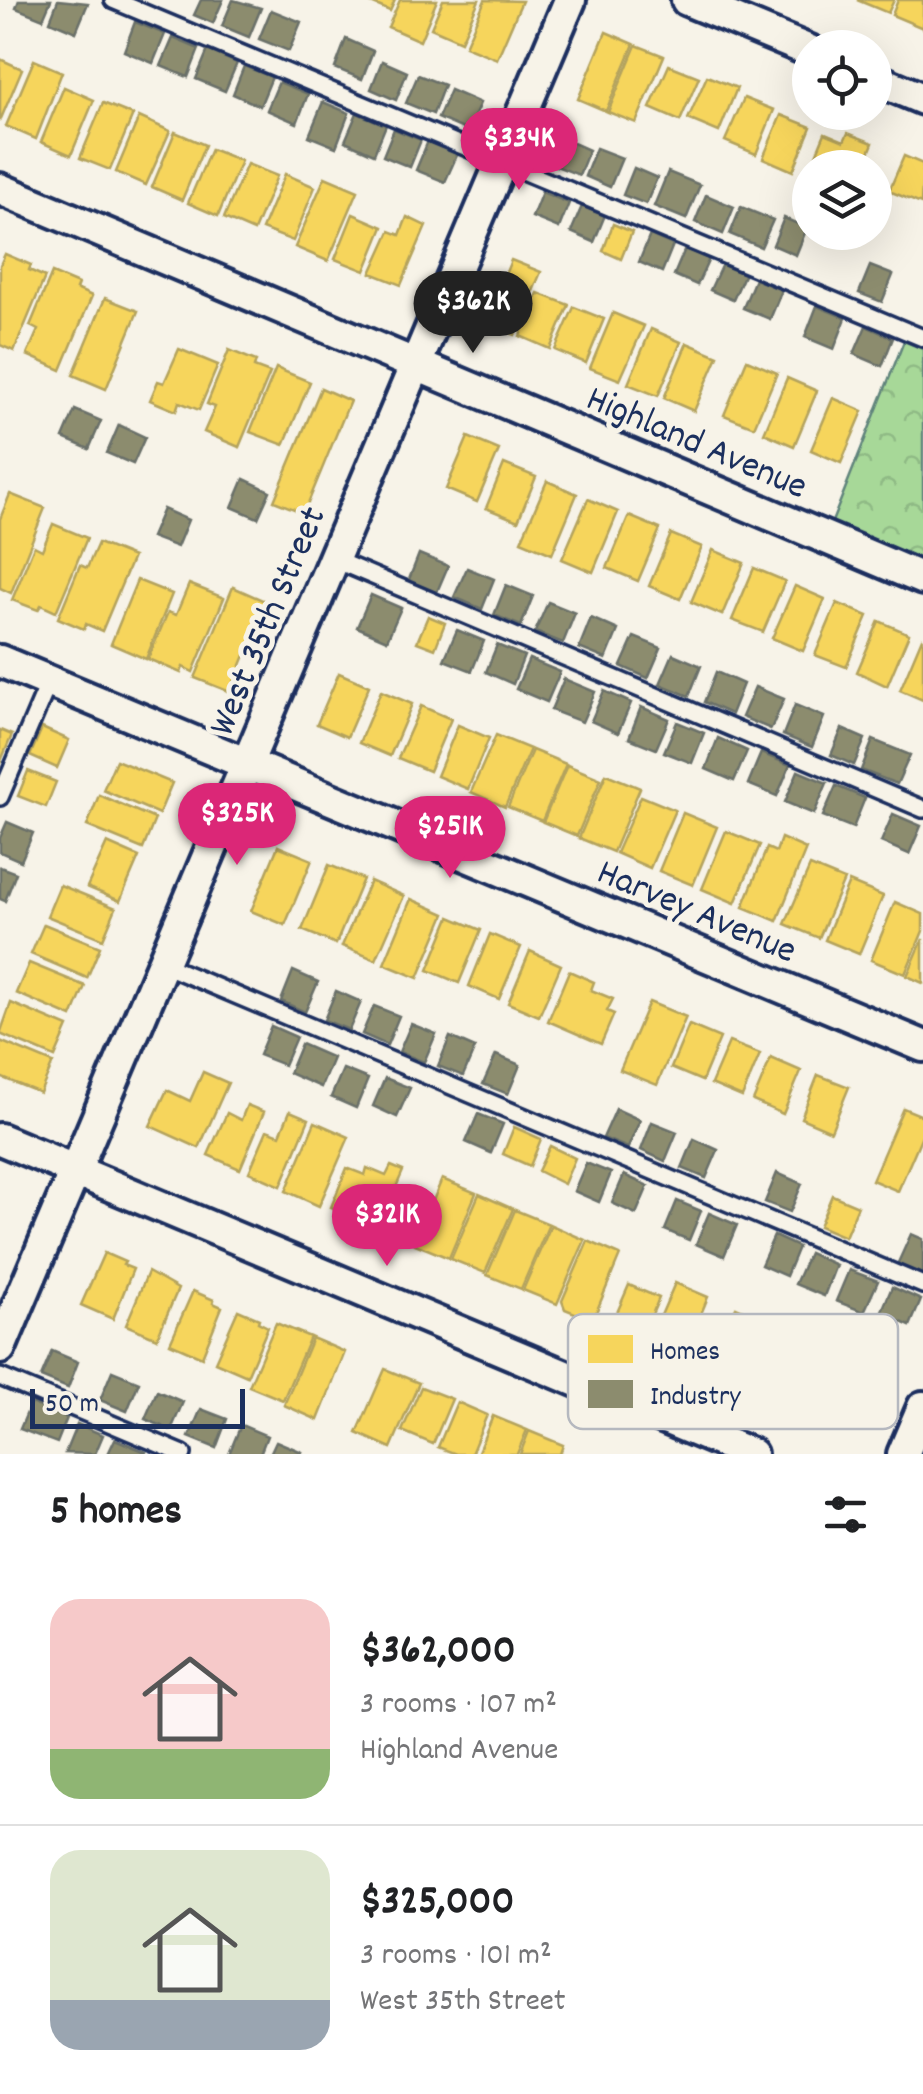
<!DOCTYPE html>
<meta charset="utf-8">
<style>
:root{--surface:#fff;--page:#f2f2f2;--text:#202124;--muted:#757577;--line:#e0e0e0;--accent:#db2777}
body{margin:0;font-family:Dekko,sans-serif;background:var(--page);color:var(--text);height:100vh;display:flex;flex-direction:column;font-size:38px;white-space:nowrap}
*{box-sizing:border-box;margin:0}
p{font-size:32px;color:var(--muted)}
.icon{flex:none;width:55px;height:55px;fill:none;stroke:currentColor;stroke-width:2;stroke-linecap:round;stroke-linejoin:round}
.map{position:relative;height:1454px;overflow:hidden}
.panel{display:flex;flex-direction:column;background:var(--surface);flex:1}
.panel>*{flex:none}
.tools{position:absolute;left:792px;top:30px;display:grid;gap:20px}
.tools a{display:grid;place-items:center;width:100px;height:100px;border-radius:50%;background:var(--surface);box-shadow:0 10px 40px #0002;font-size:50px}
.scale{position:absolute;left:30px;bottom:25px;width:215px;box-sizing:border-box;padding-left:10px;border:5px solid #1b2f5e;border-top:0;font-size:28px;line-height:35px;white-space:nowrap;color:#1b2f5e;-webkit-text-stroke:8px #f7f3e8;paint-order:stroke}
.price{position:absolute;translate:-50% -85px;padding:0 22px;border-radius:35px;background:var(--accent);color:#fff;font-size:32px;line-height:65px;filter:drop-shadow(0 2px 5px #0008)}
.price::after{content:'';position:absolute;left:50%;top:60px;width:30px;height:22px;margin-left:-15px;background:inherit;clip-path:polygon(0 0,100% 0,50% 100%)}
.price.selected{background:#222;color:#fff}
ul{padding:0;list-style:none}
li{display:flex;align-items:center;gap:30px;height:250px;padding:0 50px}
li+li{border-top:2px solid var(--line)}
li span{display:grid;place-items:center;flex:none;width:280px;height:200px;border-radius:30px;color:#555}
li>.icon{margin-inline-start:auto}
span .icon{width:120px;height:120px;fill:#fffc;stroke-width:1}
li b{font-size:42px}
h2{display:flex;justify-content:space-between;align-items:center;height:120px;padding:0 50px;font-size:42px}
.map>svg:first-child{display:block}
.forest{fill:url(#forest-crowns);stroke:#61847b;stroke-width:2.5}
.homes{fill:#f6d55c;stroke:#b4a35d;stroke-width:2.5}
.industry{fill:#8c8c6e;stroke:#6a7069;stroke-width:2.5}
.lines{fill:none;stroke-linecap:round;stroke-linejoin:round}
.service-casing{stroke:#1b2f5e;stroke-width:22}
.minor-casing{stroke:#1b2f5e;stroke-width:38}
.service{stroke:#f7f3e8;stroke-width:15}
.minor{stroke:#f7f3e8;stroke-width:30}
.labels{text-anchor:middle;stroke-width:10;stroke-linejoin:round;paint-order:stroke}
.street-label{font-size:38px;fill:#1b2f5e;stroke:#f7f3e8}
.key{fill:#f7f3e8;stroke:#b5b8bf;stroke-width:2.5}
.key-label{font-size:28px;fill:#1b2f5e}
</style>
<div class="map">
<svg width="923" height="1454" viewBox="0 0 923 1454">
<defs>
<pattern id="forest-crowns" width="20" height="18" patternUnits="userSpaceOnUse" patternTransform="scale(2.5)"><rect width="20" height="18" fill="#a7d898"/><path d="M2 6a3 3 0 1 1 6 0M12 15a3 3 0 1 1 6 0" fill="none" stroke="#8fba85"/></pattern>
</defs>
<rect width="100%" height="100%" fill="#f7f3e8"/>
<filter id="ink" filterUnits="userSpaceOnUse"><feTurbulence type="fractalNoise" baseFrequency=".01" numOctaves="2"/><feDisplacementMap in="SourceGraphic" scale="20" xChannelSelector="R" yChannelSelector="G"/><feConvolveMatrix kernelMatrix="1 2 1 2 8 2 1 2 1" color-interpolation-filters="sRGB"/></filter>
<g filter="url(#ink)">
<!-- forest -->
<polygon class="forest" points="904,341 923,349 923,571 828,532"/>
<!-- homes -->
<g class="homes">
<polygon points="364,0 395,0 390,11"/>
<polygon points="400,0 437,0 420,41 388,27"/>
<polygon points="443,0 479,0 461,41 431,28"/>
<polygon points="485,0 522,1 497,59 465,46"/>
<polygon points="857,0 894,0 888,13"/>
<polygon points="898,0 923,0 923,28 892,15"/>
<polygon points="606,32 634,44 606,111 578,99"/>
<polygon points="636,45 664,56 636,123 608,112"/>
<polygon points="0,59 22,69 0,121"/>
<polygon points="34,60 62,72 36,139 6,126"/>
<polygon points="669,65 699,77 680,121 650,108"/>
<polygon points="707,76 737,88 719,132 688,119"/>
<polygon points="64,87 94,100 71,155 41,142"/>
<polygon points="744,98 774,110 756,154 725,141"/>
<polygon points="103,103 133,115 110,170 80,158"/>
<polygon points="781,115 811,127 793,171 763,158"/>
<polygon points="139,117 170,131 146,185 116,172"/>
<polygon points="175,132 205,145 182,200 152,187"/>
<polygon points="825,133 844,141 848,133 873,143 863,168 811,167"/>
<polygon points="211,149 241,161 218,216 188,203"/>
<polygon points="904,156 923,164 921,204 889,191"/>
<polygon points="247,164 277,176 254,231 224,218"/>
<polygon points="285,174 315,187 293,241 262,229"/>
<polygon points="325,177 358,191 328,261 295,247"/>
<polygon points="353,214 383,227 365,271 335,259"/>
<polygon points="407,217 426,226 401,285 371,273 390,231 400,235"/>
<polygon points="613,224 632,232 621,259 603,251"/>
<polygon points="5,254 31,265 29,270 45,277 14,351 0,345 0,265"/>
<polygon points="511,260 541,272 515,335 485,323"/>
<polygon points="52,273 78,284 76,289 92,296 61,370 27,355 38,330 30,326"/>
<polygon points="538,293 569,305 550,349 520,336"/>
<polygon points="105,298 138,311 106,389 73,375"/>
<polygon points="574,307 604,319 586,363 555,350"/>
<polygon points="613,313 644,326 620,380 590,368"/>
<polygon points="651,329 681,342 658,396 628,384"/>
<polygon points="687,343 718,356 694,411 664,398"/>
<polygon points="179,349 218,365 199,410 179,402 176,411 150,400 158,381 164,383"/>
<polygon points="229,350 256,361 254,367 270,373 239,447 204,432 215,407 207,404"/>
<polygon points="747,360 777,373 754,427 724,415"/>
<polygon points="276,368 310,382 284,445 250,432"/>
<polygon points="787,378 817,391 794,446 764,433"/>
<polygon points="321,388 350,401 304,513 274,501"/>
<polygon points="833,398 863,411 841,463 811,450"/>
<polygon points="468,437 499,450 477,502 446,489"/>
<polygon points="504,464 536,477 518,521 486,508"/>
<polygon points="547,481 577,494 552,554 521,541"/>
<polygon points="10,494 45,508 11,593 0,588 0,519"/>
<polygon points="588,499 618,512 593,572 562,559"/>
<polygon points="629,516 660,529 638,581 607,568"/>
<polygon points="53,524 87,538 56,612 41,605 38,610 12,600 34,546 42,550"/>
<polygon points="671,534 702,547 680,599 649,586"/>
<polygon points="98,543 133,557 102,631 86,624 84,629 58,618 80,565 87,568"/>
<polygon points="713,550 744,563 722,615 691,602"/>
<polygon points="754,568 785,581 763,632 732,620"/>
<polygon points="137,580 172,594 146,659 111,644"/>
<polygon points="189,584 224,598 193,672 183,667 181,673 148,659 168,612 176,615"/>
<polygon points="795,586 825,599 803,651 772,638"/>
<polygon points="233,587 267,602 230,692 195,678"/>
<polygon points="837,603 868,616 846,667 815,655"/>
<polygon points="428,616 445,623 435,649 417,642"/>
<polygon points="879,621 909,634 887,686 857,672"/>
<polygon points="922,638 923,639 923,700 900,690"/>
<polygon points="339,673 369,686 347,737 317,724"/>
<polygon points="381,691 412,704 390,756 359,743"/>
<polygon points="421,706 451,719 429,771 398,758"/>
<polygon points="458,725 489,738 468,789 437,776"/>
<polygon points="42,728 69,740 57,768 30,756"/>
<polygon points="0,730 12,735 0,763"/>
<polygon points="496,735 530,749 505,807 471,792"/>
<polygon points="532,750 566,764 542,821 508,807"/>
<polygon points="116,760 172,783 159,814 103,790"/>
<polygon points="567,765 601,779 577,836 543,822"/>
<polygon points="28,771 56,782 46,807 18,796"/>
<polygon points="606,774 640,788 613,852 579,838"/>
<polygon points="99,795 155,819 143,849 87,826"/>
<polygon points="641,796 675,810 650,868 616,853"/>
<polygon points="683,813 717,827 693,885 659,871"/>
<polygon points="726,831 760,845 735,903 702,889"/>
<polygon points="781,838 806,849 777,921 743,907 767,848 776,852"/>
<polygon points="107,843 139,857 120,901 87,887"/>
<polygon points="278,846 312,860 285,925 251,911"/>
<polygon points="329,865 363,879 336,944 302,930"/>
<polygon points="810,866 844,880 819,938 785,924"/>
<polygon points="370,881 404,896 376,960 342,946"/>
<polygon points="849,882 883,896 859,954 825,940"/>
<polygon points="60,885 116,908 103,939 47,916"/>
<polygon points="411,899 445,914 418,978 384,964"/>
<polygon points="895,902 923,914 923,931 905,974 871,960"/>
<polygon points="450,917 481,930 459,983 428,970"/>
<polygon points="44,924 100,947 87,978 31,954"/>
<polygon points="490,934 521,947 499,999 469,986"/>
<polygon points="923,939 923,983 907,976"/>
<polygon points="530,951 561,965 539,1016 508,1003"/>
<polygon points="29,963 85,986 72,1017 16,993"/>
<polygon points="569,971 594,982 591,990 613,999 607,1011 614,1014 601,1044 548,1021"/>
<polygon points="649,1002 686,1017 657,1085 620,1070"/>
<polygon points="11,1003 68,1027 55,1057 0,1034"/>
<polygon points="689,1025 720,1038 702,1081 671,1068"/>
<polygon points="0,1041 53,1063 40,1093 0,1077"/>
<polygon points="729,1042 760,1054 742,1097 711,1084"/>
<polygon points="771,1058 801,1071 783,1114 753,1101"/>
<polygon points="203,1072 228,1083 199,1148 150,1126 167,1090 190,1101"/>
<polygon points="818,1075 849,1087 831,1131 801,1118"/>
<polygon points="247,1105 264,1112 240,1169 208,1155 227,1113 241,1120"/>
<polygon points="903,1108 923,1116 923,1133 898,1191 872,1180"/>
<polygon points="290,1111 309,1119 281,1186 249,1172 267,1130 280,1135"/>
<polygon points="315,1122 349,1137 319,1206 286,1191"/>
<polygon points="514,1127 541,1139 530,1166 503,1154"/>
<polygon points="550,1146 575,1158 564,1184 538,1171"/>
<polygon points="391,1166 403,1171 384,1215 366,1207 361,1219 331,1207 347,1168 365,1175 367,1168 386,1176"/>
<polygon points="442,1179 476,1193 449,1258 415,1244"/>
<polygon points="479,1194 513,1209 485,1273 451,1259"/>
<polygon points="832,1195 858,1206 845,1237 819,1226"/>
<polygon points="515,1210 549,1224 521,1289 487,1275"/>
<polygon points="551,1225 585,1240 557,1304 523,1290"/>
<polygon points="588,1241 620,1255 595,1315 587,1318 565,1309 562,1301"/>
<polygon points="104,1253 125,1262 123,1265 133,1269 113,1319 81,1305"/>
<polygon points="148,1272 178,1289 157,1338 126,1325"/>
<polygon points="675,1283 708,1297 684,1355 650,1341"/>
<polygon points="629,1285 659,1298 645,1331 630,1325 628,1331 612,1324"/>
<polygon points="193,1291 214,1300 213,1303 222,1307 202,1357 170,1343"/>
<polygon points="736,1307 772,1323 747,1380 711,1364"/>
<polygon points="238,1310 259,1319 258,1322 268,1327 247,1376 215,1362"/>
<polygon points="276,1323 310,1337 283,1400 249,1386"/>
<polygon points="312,1338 345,1352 318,1420 284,1405"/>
<polygon points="385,1369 419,1383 391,1448 357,1433"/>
<polygon points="421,1387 452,1399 433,1444 402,1431"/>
<polygon points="457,1402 487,1415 471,1454 456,1454 438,1447"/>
<polygon points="493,1416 527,1430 517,1454 477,1454"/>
<polygon points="529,1431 563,1445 560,1454 520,1454"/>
</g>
<!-- industry -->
<g class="industry">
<polygon points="19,0 51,0 43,19 16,8"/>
<polygon points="58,0 88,3 76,32 50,21"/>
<polygon points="201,0 223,0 213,23 194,15"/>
<polygon points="233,0 261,8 249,37 222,26"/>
<polygon points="271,10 301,22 289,51 259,39"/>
<polygon points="135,22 165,34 153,63 124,51"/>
<polygon points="173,38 199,49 188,77 161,66"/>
<polygon points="346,39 373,51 362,79 335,68"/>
<polygon points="208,50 237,63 225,91 196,79"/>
<polygon points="382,61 407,72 396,100 371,89"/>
<polygon points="244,66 272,77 260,106 233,94"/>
<polygon points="418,75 444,85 433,114 406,103"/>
<polygon points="279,82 308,94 297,123 267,110"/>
<polygon points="450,90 480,103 468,131 438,118"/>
<polygon points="323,102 349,113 336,147 309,136"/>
<polygon points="357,113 386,125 374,154 345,141"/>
<polygon points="394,129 421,140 410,167 383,156"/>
<polygon points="562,138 589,150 579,175 551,164"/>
<polygon points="428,141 458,153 445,182 416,170"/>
<polygon points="596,148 622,158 610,187 585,176"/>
<polygon points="634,168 657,178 646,204 623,195"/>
<polygon points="668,172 700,185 686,219 654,206"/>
<polygon points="542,192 569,203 559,228 532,217"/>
<polygon points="706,195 734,207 723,234 695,222"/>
<polygon points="582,206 605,215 594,242 571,232"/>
<polygon points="741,207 773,220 761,247 730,234"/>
<polygon points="784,218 807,228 796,255 773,245"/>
<polygon points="650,235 673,245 662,272 639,262"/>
<polygon points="685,249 709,259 697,285 674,275"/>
<polygon points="722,264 745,273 733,300 710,290"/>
<polygon points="870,266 893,275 882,302 859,293"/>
<polygon points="755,279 782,290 770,319 743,308"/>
<polygon points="817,306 846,318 834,349 805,337"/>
<polygon points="866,326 893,338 882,366 854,354"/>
<polygon points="75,410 101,421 89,449 63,438"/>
<polygon points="119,425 145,437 133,464 107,453"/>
<polygon points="244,479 270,491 258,518 232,507"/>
<polygon points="163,509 188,520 177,547 151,537"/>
<polygon points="419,554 448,566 436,594 408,582"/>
<polygon points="467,568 494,579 482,609 454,597"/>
<polygon points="506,585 533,596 521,626 494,615"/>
<polygon points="371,595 401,608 387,640 357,627"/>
<polygon points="548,602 575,613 563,643 535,632"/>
<polygon points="591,618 618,630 606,659 579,648"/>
<polygon points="457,630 484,641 472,671 444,660"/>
<polygon points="634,637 661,648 648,678 621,666"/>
<polygon points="497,645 524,656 513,684 486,672"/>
<polygon points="673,654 701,666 689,696 660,684"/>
<polygon points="529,659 560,672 547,702 516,689"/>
<polygon points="716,672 743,684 731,714 704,702"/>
<polygon points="564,679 595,692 582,722 551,710"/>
<polygon points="755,687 784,699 771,729 742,717"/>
<polygon points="604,691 631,703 618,733 591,721"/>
<polygon points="795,705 824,717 812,747 783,735"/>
<polygon points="641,707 669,719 656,749 629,738"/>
<polygon points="677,722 704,733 692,763 664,752"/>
<polygon points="842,729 865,739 854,765 831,755"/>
<polygon points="718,738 747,751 734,781 706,769"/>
<polygon points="873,740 910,755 897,784 861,770"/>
<polygon points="761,753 790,765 777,796 748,784"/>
<polygon points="798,771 827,783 814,814 785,802"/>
<polygon points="836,786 865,798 853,828 823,816"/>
<polygon points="893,814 921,826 909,854 881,842"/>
<polygon points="7,822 33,833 21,861 0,852 0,838"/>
<polygon points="0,867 16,873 5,901 0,899"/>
<polygon points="293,971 318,982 305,1012 281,1001"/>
<polygon points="336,991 361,1002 349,1030 324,1020"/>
<polygon points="374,1006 399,1016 387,1045 362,1034"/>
<polygon points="411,1024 436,1034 424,1062 399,1052"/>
<polygon points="271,1026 296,1037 284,1065 259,1055"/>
<polygon points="450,1037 475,1048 463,1076 438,1066"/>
<polygon points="301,1044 333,1058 321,1087 289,1073"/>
<polygon points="496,1055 520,1065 508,1094 483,1084"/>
<polygon points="343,1069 368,1079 356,1108 331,1097"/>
<polygon points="385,1078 410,1088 397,1117 373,1106"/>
<polygon points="616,1109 640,1120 628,1148 603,1138"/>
<polygon points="478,1114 503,1124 491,1153 466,1142"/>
<polygon points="652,1122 677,1132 665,1161 641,1150"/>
<polygon points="694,1139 718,1150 706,1178 682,1168"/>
<polygon points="586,1163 611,1173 599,1202 574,1191"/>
<polygon points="777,1173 802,1184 790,1212 765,1202"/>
<polygon points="624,1175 648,1186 636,1214 612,1203"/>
<polygon points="677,1201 701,1211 689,1240 665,1230"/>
<polygon points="709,1213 737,1225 724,1256 696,1244"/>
<polygon points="911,1234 923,1239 923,1276 897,1265"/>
<polygon points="774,1236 798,1247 786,1276 761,1265"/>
<polygon points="809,1253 836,1265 824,1296 795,1284"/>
<polygon points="849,1270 878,1281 864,1312 836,1301"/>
<polygon points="892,1287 921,1300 910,1326 881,1313"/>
<polygon points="52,1351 78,1362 68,1388 41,1377"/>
<polygon points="112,1371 139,1382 127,1411 100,1400"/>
<polygon points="157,1391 183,1402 171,1430 145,1419"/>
<polygon points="31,1403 67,1418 57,1443 20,1429"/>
<polygon points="201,1409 227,1419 216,1448 189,1437"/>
<polygon points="77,1424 103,1435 95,1454 65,1453"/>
<polygon points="241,1425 267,1436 260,1454 229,1454"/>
<polygon points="115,1439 146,1452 145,1454 108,1454"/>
<polygon points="276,1441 302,1452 301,1454 270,1454"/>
</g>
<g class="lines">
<defs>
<g id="service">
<polyline points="113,0 923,338"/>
<polyline points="333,559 923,809"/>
<polyline points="0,797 49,682"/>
<polyline points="162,964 923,1285"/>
<polyline points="0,1377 183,1454"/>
</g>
<g id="minor">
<polyline points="687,0 810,51"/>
<polyline points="875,79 923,99"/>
<polyline points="0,189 923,579"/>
<polyline points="0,661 923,1046"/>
<polyline points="0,1139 751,1454"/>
<polyline points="0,1348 570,0"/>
<polyline points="903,1454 923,1407"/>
</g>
</defs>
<!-- service casing -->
<use href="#service" class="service-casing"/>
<!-- minor casing -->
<use href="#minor" class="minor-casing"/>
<!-- service -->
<use href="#service" class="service"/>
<!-- minor -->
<use href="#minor" class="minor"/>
</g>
</g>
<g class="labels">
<!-- street labels -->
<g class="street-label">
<text transform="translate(698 440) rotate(23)" y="13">Highland Avenue</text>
<text transform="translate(265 620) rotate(-67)" y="13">West 35th Street</text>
<text transform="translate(698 909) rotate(23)" y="13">Harvey Avenue</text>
</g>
</g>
<!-- legend -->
<rect x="568" y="1314" width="330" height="115" rx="15" class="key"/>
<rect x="588" y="1335" width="45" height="28" fill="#f6d55c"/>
<rect x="588" y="1380" width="45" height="28" fill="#8c8c6e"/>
<g class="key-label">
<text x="650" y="1359">Homes</text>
<text x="650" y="1404">Industry</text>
</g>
</svg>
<div class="tools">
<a><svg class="icon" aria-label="locate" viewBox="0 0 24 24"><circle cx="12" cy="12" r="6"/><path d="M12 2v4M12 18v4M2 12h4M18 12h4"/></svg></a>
<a><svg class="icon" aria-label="layers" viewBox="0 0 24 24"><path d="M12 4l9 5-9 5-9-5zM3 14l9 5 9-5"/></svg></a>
</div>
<div class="scale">50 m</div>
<b class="price" style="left:519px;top:193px">$334K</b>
<b class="price selected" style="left:473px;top:356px">$362K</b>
<b class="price" style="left:237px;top:868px">$325K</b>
<b class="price" style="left:450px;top:881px">$251K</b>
<b class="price" style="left:387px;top:1269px">$321K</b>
</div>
<section class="panel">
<h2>5 homes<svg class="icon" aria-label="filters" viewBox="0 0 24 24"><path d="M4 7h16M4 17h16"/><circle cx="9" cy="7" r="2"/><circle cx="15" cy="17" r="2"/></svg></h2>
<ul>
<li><span style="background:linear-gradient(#f6c9c9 75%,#8fb573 0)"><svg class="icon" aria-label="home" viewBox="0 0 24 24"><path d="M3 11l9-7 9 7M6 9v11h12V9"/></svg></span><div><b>$362,000</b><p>3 rooms · 107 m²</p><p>Highland Avenue</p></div></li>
<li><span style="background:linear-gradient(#dfe7d0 75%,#9aa5b1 0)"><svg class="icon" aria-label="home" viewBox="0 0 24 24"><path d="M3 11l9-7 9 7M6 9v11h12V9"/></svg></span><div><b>$325,000</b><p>3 rooms · 101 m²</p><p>West 35th Street</p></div></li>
</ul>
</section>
